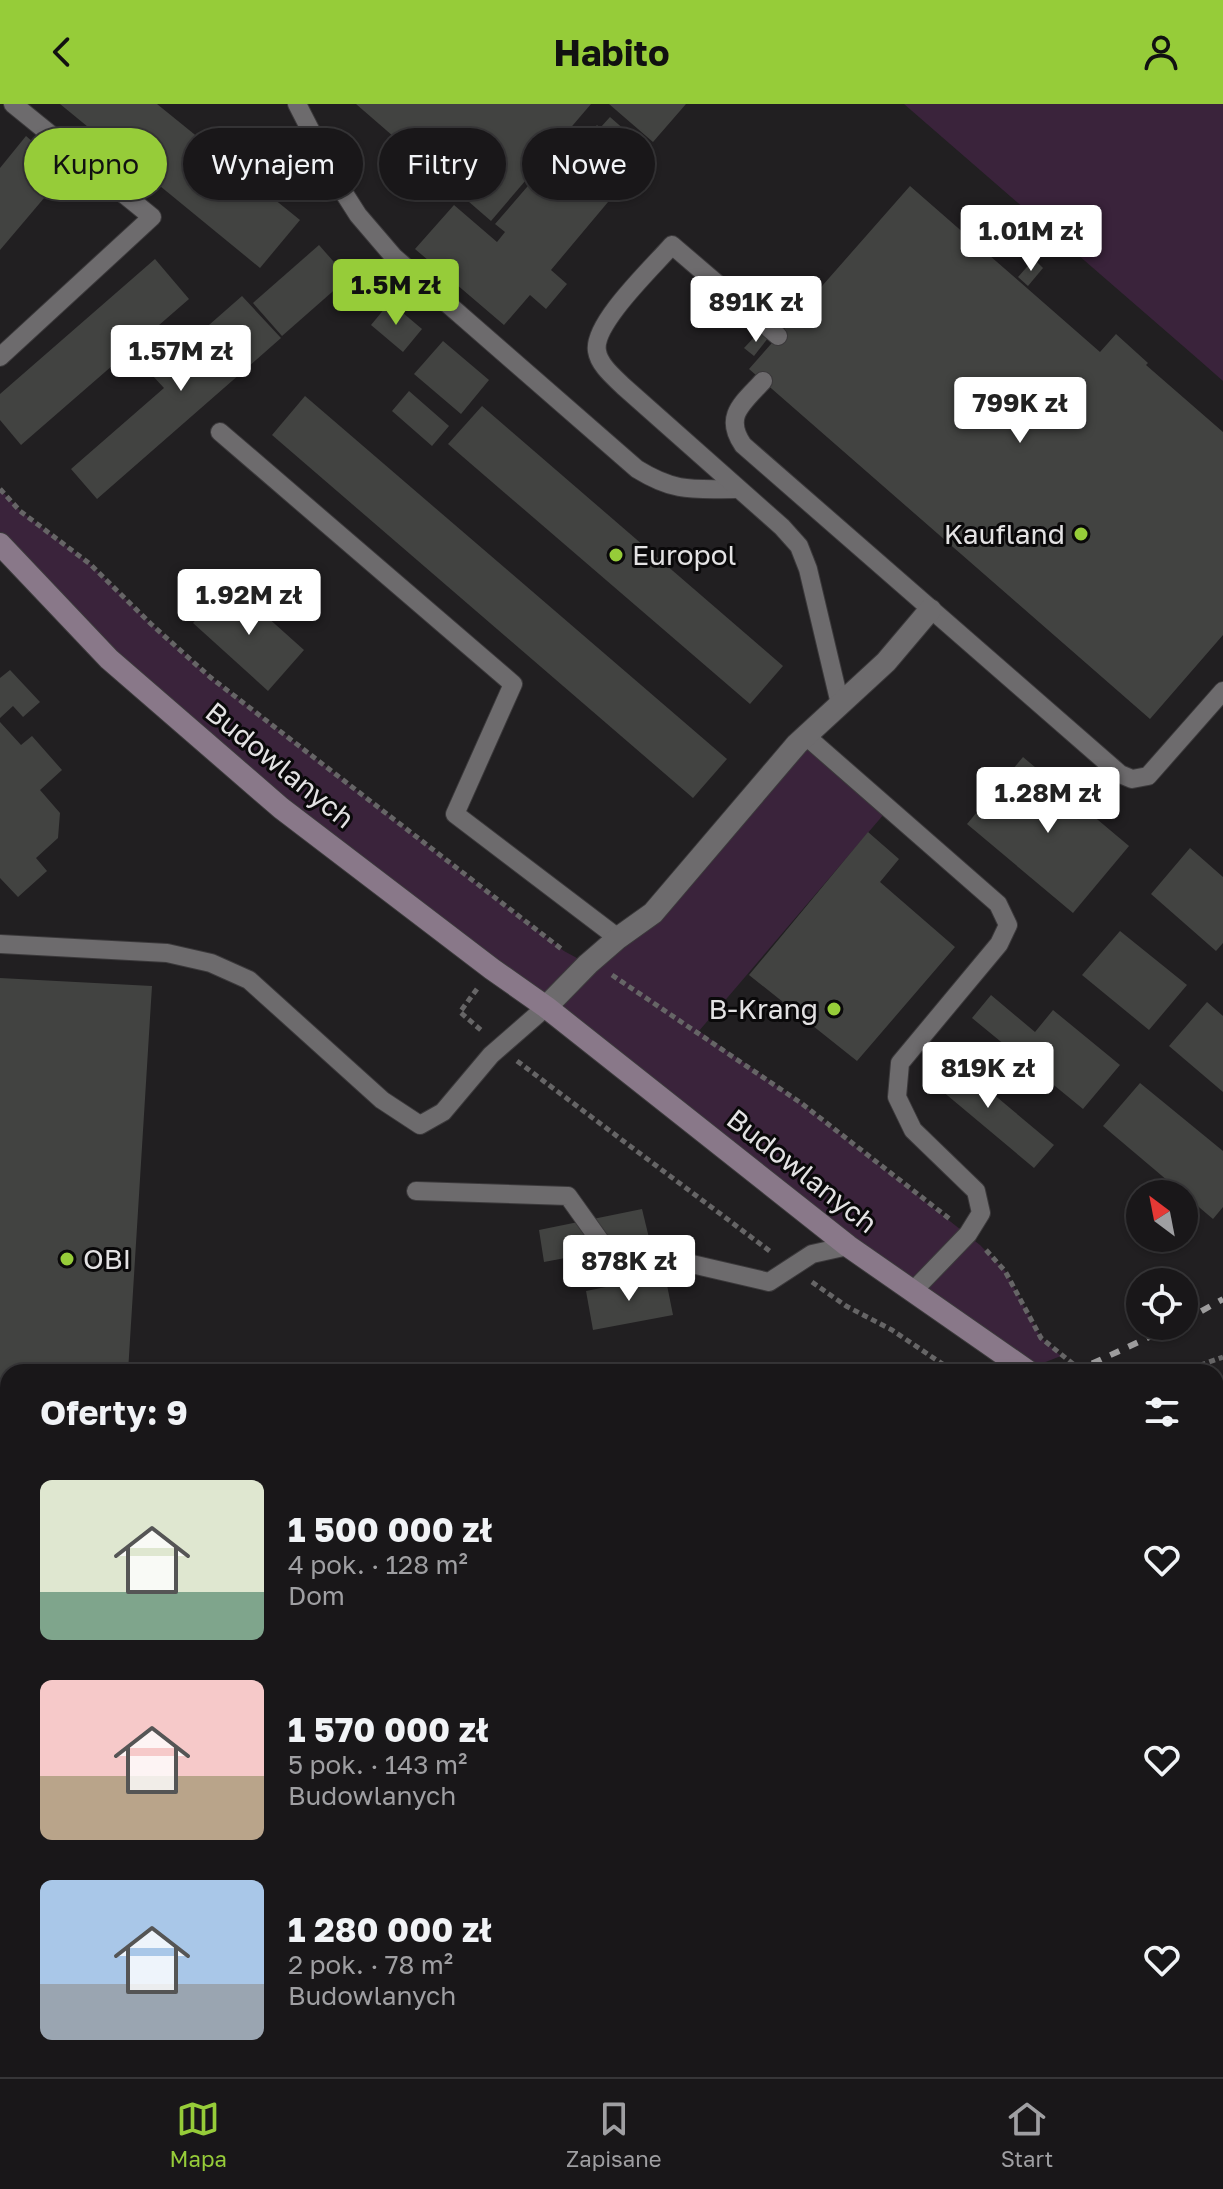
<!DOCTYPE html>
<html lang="pl">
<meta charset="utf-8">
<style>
:root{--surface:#191719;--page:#222022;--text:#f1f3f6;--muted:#9f9fa2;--line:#373638;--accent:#96cc39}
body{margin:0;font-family:"Golos Text",sans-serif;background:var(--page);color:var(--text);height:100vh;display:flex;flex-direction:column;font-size:30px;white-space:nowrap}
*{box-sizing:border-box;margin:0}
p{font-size:26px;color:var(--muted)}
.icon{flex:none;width:44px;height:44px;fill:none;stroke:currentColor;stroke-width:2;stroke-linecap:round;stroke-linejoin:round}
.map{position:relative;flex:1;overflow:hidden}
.details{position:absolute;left:0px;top:1260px;width:1224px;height:714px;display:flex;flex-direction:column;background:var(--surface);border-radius:24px 24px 0 0;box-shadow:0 2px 6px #0004,0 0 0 2px var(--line)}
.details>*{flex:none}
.banner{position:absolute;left:24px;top:24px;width:800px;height:72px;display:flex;gap:16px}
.needle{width:52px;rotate:328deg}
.fabs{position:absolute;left:1126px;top:1076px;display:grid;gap:16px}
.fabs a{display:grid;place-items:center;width:72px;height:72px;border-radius:50%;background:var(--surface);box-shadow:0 2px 6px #0004,0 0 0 2px var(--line);font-size:40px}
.price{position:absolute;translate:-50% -68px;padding:0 18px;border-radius:8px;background:#fff;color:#222;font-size:26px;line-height:52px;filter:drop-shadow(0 2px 4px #0008)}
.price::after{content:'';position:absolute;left:50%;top:48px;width:24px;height:18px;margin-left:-12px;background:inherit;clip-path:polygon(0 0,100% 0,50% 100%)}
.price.active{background:var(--accent);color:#111}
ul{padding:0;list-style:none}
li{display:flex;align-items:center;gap:24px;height:200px;padding:0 40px}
li span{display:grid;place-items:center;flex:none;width:224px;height:160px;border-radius:12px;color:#555}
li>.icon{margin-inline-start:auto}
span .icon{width:96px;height:96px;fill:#fffc;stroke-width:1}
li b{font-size:34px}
h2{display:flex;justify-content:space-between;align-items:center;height:96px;padding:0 40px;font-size:34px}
.pill{padding:0 28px;border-radius:36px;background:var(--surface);box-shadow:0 2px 6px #0004,0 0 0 2px var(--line);font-size:28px;line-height:72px}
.pill.active{background:var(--accent);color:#111}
header{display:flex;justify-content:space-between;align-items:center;height:104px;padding:0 40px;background:var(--accent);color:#111;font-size:36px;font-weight:700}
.menu{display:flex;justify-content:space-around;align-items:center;height:112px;border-top:2px solid var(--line);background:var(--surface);font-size:22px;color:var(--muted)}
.menu a{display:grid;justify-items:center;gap:4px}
.menu .active{color:var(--accent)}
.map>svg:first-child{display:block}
.green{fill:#3a233b}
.water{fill:#140017}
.building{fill:#424341}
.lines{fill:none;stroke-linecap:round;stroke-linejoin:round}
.service-casing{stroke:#3b393b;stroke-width:20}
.minor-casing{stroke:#3b393b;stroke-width:24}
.secondary-casing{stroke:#3b393b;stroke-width:24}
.path{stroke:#666566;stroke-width:5;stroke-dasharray:6 4;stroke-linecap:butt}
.service{stroke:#6d6b6d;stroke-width:18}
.minor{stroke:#6d6b6d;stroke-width:22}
.secondary{stroke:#897889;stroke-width:22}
.rail{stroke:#9d9c9d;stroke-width:6;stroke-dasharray:10 10;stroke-linecap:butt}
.poi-dot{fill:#96cc39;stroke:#0a090a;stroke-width:3}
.labels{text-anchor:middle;stroke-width:6;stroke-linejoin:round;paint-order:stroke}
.poi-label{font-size:28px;fill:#e3e2e3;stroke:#0a090a;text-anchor:end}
.street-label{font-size:28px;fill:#e3e2e3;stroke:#0a090a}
</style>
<header><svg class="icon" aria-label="back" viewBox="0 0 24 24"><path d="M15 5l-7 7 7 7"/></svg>Habito<svg class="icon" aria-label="person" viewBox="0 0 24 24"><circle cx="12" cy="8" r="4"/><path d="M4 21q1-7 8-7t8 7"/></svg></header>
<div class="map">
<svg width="1223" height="1973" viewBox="0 0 1223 1973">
<rect width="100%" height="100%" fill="#211f21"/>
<!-- green -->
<g class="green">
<polygon points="904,0 1223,0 1223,277 1198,255"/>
<polygon points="0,385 20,407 90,460 151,520 210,573 564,847 588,860 618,834 806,632 890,703 699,927 801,999 980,1141 1005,1167 1041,1234 1061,1252 1025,1266 152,595 0,440"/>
</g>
<!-- water -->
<polygon class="water" points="0,1748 8,1750 8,1966 590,1966 605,1973 0,1973"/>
<!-- building -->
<g class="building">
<polygon points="60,0 157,0 300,116 260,164"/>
<polygon points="356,0 591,0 491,117"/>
<polygon points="609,0 686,0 653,38"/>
<polygon points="610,13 650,48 551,166 567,180 546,205 530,191 504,221 415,145 454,101 497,138 505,128 495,120 572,31 582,39 597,21 600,24"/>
<polygon points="26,32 67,67 0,146 0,64"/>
<polygon points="910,82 1100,248 1116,230 1148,259 1146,261 1223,328 1223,531 1150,615 749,265"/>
<polygon points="319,141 348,174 282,232 253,199"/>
<polygon points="155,155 189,195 21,341 0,316 0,290"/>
<polygon points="1034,155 1043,164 1028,182 1018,173"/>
<polygon points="242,192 281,234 97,395 71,365 164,284 152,271"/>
<polygon points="390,198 422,225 403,248 371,221"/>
<polygon points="760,227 768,234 754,252 744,244"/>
<polygon points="443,237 489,276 461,310 414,270"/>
<polygon points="409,287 449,322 432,342 392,307"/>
<polygon points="305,292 727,655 693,694 272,331"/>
<polygon points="482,302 783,562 750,600 448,340"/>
<polygon points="229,479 304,546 268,587 193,519"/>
<polygon points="10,566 40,598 23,613 13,602 0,614 0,574"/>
<polygon points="0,618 21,641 32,632 62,666 40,686 60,709 58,734 36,754 47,767 18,793 0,774"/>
<polygon points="1023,653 1129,742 1073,809 967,720"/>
<polygon points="868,728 899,755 880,778 955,843 857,957 749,871"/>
<polygon points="1190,744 1223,773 1223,839 1216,847 1151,790"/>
<polygon points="1120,827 1187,881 1149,926 1082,871"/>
<polygon points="0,874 152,882 128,1268 8,1268 8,1290 0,1289"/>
<polygon points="991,891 1035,928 1053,906 1120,961 1083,1005 972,914"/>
<polygon points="1207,898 1223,912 1223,988 1169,942"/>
<polygon points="943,948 1054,1041 1034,1064 923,971"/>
<polygon points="1140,979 1223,1047 1223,1103 1213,1115 1103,1022"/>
<polygon points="642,1105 650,1138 544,1158 539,1126"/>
<polygon points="665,1171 673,1211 593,1226 586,1187"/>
<polygon points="1223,1619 1223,1686 1216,1681 1216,1628"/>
<polygon points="8,1622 8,1643 1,1640"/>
</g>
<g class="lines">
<defs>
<g id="service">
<path d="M297,0L337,78L358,111L394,153L637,365C676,389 693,385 738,385"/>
<path d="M778,232L672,141C654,162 592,220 597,247C599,261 614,273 623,282L782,423L799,442L808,465L840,600"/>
<polyline points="0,253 152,113 13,0"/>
<path d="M763,277C743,299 723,312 743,341L1120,670L1132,675L1148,672L1223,587"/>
<polyline points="220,328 513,580 455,710 618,834"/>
<polyline points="806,632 998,800 1008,821 999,840 900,959 897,993 913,1026 976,1087 981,1109 968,1130 913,1187"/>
<polyline points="0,840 167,849 211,859 249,876 382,996 420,1021 443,1008 491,951 546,903"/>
<polyline points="416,1087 568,1092 618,1162 666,1154 769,1178 812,1150 848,1142"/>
<polyline points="1216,1522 1223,1515"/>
<polyline points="1216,1745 1223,1751"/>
<polyline points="1216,1797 1223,1789"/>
<polyline points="1216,1856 1223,1867"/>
<polyline points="1216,1904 1223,1894"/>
<polyline points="1155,1973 1161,1966"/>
</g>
<polyline id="minor" points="546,903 588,860 618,834 653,809 797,640 886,558 930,506"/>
<g id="secondary">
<polyline points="0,440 109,555 281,704 492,865 546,903 848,1142 1029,1268"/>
<polyline points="1216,1364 1223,1365"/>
<polyline points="1216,1417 1223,1423"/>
</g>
</defs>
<!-- service casing -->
<use href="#service" class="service-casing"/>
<!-- minor casing -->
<use href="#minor" class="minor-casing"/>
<!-- secondary casing -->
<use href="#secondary" class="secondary-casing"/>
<!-- path -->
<g class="path">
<polyline points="0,385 20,407 90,460 151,520 210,573 564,847"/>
<polyline points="612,871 801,999 951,1116"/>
<polyline points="477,885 460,908 482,927"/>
<polyline points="517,957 771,1148"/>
<polyline points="986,1146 1005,1167 1041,1234 1083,1268"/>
<polyline points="812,1178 846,1202 892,1226 944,1261 968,1262"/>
<polyline points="1181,1268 1223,1253"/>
<polyline points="1216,1314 1223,1316"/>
<polyline points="1216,1463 1223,1470"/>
<polyline points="0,1534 8,1534"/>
<polyline points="1216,1575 1223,1567"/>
<polyline points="1216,1607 1223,1613"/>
<polyline points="1216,1958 1223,1957"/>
</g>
<!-- service -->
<use href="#service" class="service"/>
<!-- minor -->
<use href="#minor" class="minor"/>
<!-- secondary -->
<use href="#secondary" class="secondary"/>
<!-- rail -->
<g class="rail">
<polyline points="1184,1217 1223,1195"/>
<polyline points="1074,1268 1173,1222"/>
<polyline points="0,1403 8,1402"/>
<polyline points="0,1465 8,1465"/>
</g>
</g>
<!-- markers -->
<g class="poi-dot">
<circle cx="1081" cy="430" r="8"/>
<circle cx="616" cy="451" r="8"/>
<circle cx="834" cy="905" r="8"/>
<circle cx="67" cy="1155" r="8"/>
</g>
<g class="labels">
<!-- poi labels -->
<g class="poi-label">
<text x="1065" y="440">Kaufland</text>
<text x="632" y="461" text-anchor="start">Europol</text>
<text x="818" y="915">B-Krang</text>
<text x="83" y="1165" text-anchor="start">OBI</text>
</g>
<!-- street labels -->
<g class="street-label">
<text transform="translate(280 661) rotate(39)" y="10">Budowlanych</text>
<text transform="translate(802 1067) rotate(38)" y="10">Budowlanych</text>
</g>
</g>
</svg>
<div class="fabs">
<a><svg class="needle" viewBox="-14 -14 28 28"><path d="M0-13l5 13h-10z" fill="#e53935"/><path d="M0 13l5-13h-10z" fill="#9f9fa2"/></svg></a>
<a><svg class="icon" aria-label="locate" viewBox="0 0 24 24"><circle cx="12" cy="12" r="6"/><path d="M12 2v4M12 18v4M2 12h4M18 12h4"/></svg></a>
</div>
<b class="price" style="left:1031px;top:169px">1.01M zł</b>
<b class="price active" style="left:396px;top:223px">1.5M zł</b>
<b class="price" style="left:756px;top:240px">891K zł</b>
<b class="price" style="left:181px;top:289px">1.57M zł</b>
<b class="price" style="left:1020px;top:341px">799K zł</b>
<b class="price" style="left:249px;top:533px">1.92M zł</b>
<b class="price" style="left:1048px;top:731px">1.28M zł</b>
<b class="price" style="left:988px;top:1006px">819K zł</b>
<b class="price" style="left:629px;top:1199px">878K zł</b>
<div class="banner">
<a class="pill active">Kupno</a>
<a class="pill">Wynajem</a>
<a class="pill">Filtry</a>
<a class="pill">Nowe</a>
</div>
<section class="details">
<h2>Oferty: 9<svg class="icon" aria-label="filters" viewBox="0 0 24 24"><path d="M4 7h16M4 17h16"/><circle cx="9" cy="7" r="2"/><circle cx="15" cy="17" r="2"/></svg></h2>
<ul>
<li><span style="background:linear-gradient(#dfe7d0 70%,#7fa58c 0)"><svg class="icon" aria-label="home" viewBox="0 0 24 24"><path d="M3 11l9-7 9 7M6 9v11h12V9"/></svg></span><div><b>1 500 000 zł</b><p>4 pok. · 128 m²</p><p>Dom</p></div><svg class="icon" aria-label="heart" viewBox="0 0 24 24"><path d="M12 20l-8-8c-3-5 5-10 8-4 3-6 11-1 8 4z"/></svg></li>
<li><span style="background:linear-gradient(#f6c9c9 60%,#b9a48a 0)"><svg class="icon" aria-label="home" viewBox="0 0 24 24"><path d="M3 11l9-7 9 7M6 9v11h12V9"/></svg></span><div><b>1 570 000 zł</b><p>5 pok. · 143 m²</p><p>Budowlanych</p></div><svg class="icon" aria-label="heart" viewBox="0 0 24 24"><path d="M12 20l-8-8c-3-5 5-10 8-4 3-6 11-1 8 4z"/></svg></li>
<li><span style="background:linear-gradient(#a9c7e8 65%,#9aa5b1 0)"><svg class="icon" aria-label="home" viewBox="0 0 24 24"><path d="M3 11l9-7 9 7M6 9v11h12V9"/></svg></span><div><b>1 280 000 zł</b><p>2 pok. · 78 m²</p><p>Budowlanych</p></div><svg class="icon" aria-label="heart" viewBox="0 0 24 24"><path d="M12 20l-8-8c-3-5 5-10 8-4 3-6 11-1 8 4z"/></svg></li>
</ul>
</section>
</div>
<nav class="menu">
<a class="active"><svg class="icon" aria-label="map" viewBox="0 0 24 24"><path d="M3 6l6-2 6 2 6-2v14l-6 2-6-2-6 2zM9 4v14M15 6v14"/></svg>Mapa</a>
<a><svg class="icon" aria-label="saved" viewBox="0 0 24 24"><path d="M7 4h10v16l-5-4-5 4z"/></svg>Zapisane</a>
<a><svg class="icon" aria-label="home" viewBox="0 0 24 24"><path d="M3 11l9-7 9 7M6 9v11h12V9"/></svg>Start</a>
</nav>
